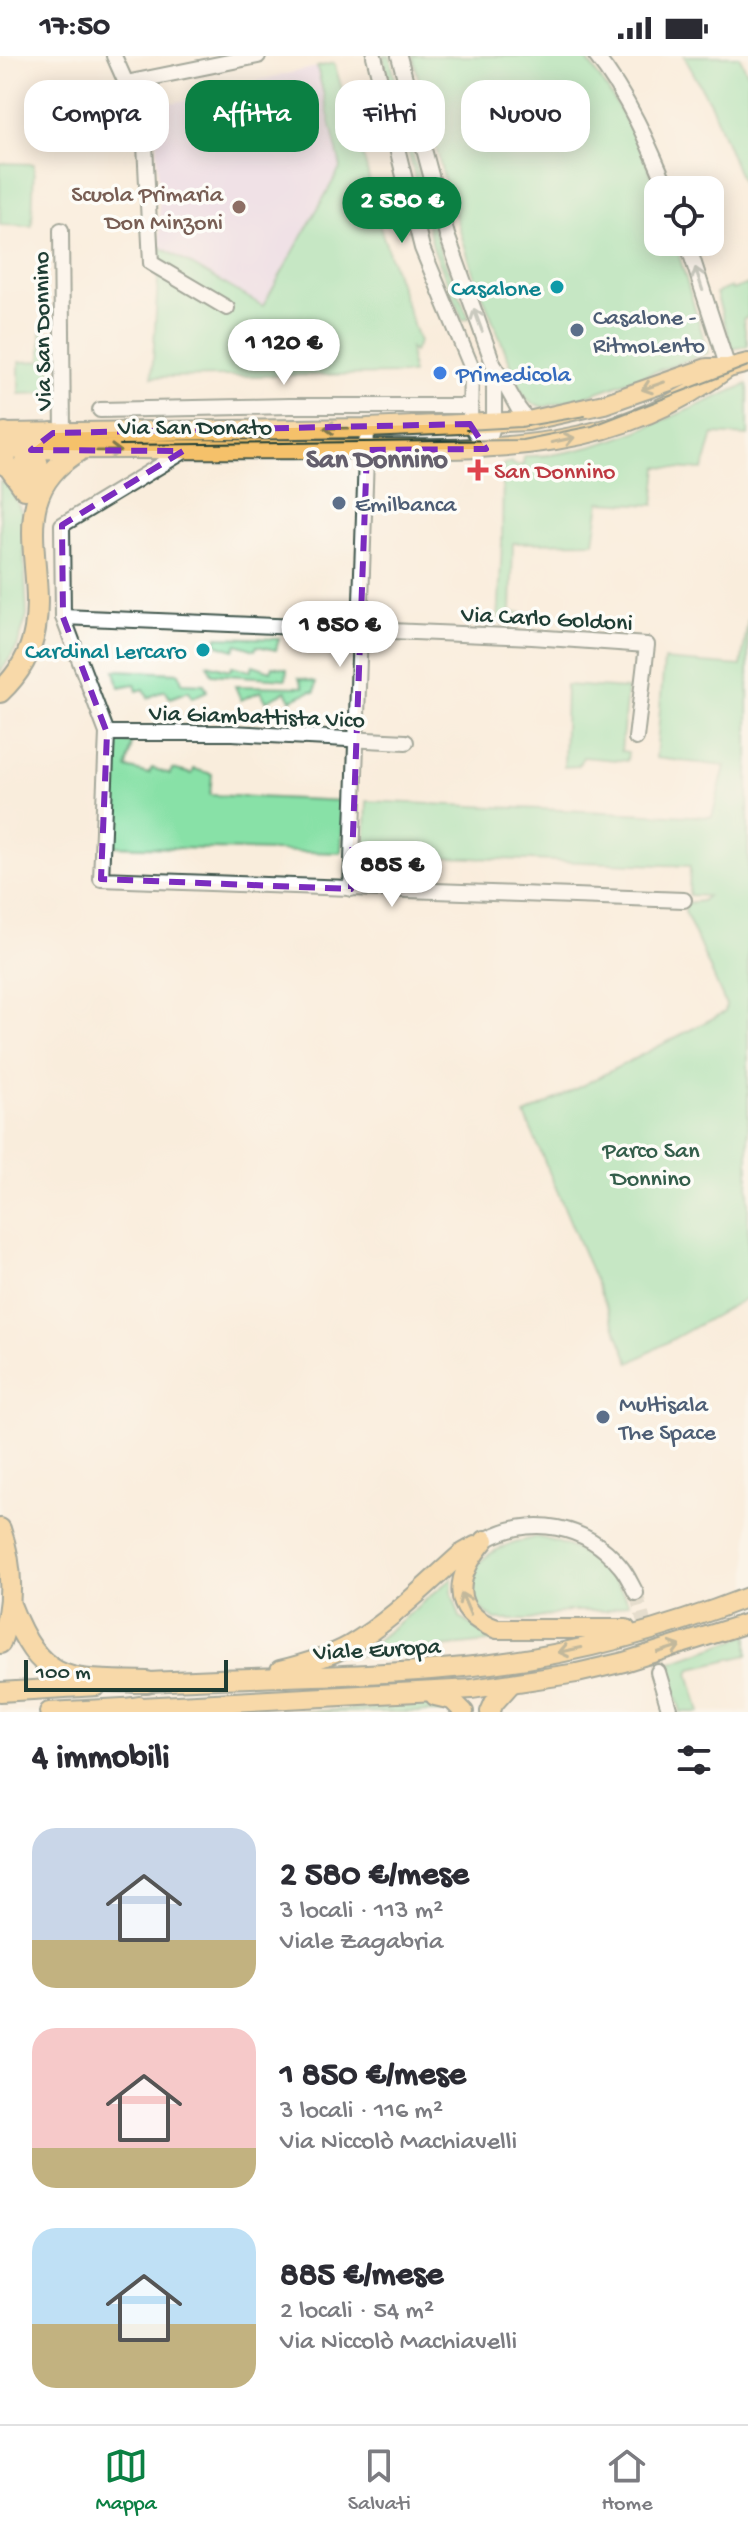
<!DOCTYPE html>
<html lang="it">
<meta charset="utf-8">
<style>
:root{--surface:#fff;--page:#f7f7f7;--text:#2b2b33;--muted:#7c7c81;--line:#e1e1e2;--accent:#0b8043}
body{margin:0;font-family:"Gochi Hand",sans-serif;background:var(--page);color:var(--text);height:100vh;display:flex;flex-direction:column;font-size:30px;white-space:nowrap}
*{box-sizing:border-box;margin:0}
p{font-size:26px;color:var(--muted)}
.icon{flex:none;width:44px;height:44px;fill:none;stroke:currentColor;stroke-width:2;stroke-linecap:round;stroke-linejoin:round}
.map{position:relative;height:1656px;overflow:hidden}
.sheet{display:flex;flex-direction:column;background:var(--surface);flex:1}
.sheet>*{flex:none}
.banner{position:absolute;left:24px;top:24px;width:700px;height:72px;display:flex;gap:16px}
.controls{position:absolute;left:644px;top:120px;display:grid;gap:16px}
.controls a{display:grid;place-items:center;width:80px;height:80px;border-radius:16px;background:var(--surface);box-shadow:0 4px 20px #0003;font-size:40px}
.scale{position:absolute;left:24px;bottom:20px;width:204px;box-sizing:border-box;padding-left:8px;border:4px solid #1f3d34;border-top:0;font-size:22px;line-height:28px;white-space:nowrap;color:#1f3d34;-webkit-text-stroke:6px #fdfcf7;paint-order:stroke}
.price{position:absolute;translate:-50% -68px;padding:0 18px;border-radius:28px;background:#fff;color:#222;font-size:26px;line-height:52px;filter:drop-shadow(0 2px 4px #0008)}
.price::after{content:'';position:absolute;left:50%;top:48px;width:24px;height:18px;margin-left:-12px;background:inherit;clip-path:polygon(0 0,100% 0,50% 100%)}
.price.selected{background:var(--accent);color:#fff}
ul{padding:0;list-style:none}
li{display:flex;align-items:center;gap:24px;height:200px;padding:0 32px}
li span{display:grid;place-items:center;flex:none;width:224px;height:160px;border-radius:24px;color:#555}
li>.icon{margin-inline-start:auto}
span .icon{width:96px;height:96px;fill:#fffc;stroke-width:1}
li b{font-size:34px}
h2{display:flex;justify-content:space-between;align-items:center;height:96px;padding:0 32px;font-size:34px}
.chip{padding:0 28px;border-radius:24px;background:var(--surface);box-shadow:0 4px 20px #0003;font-size:28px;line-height:72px}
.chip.selected{background:var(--accent);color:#fff}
.status{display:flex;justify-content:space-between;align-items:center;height:56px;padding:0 40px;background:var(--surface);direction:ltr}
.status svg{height:22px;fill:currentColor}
.dock{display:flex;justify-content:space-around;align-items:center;height:112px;border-top:2px solid var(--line);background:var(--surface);font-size:22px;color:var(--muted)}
.dock a{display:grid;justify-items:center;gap:4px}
.dock .selected{color:var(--accent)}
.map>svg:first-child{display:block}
.built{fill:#e4d3f1}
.green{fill:#88e1a7;stroke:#548f6e;stroke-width:2}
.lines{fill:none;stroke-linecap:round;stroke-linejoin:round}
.minor-tunnel{stroke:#cdcaba;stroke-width:14;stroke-dasharray:14 7;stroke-linecap:butt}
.minor-casing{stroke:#40574d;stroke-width:18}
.major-casing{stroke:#40574d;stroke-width:22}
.highway-casing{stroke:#40574d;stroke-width:24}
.minor{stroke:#fff;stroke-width:14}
.major{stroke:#f5c16b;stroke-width:18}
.highway{stroke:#f5c16b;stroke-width:20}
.tram{stroke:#1f3d34;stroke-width:2}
.oneway{stroke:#8f9e9a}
.oneway2{stroke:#7f784d}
.marked{fill:none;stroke:#7b2cbf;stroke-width:6;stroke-dasharray:16 10;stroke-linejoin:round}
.education-dot{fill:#8d6e63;stroke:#fdfcf7;stroke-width:3}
.culture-dot{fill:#0f9aa8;stroke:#fdfcf7;stroke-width:3}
.service-dot{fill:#5c6f8a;stroke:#fdfcf7;stroke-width:3}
.shop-dot{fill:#3f7fe0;stroke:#fdfcf7;stroke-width:3}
.health-dot{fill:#e0444e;stroke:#fdfcf7;stroke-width:3}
.labels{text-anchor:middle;stroke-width:7;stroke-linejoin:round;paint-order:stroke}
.education-label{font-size:24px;fill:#785e54;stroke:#fdfcf7;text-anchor:end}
.culture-label{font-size:24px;fill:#0d838f;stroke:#fdfcf7;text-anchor:end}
.service-label{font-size:24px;fill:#4e5e75;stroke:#fdfcf7;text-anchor:start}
.street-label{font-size:24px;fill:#1f3d34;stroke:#fdfcf7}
.shop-label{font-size:24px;fill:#366cbe;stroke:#fdfcf7;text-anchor:start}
.health-label{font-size:24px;fill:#be3a42;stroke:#fdfcf7;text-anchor:start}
.park-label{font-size:24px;fill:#345e4b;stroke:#fdfcf7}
.quarter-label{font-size:28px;font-weight:bold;fill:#65606d;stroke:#fdfcf7}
</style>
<div class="status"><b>17:50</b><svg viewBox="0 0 49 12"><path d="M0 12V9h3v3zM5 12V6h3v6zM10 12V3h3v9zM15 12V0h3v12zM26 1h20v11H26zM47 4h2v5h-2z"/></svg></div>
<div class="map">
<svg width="748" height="1656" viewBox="0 0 748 1656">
<rect width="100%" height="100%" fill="#fdfcf7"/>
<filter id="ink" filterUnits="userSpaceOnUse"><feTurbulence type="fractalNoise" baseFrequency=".0125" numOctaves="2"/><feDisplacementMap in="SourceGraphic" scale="16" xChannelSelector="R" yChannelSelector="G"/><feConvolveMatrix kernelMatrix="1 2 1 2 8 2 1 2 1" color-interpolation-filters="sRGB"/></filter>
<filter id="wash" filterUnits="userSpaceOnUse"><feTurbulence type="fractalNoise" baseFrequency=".006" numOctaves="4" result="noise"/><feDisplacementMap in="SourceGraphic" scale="32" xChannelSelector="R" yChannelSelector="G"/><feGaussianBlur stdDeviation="1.8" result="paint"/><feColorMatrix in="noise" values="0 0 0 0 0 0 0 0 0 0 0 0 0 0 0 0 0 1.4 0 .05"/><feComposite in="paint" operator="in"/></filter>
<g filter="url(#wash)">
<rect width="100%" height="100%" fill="#f9eddc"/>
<!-- built -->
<polygon class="built" points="317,11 341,111 262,250 160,191 156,49 189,44 219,64 241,28"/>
<!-- green -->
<g class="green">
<polygon points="383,0 390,0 408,81 440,195 469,262 463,264 434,194"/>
<path d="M413,0H584C613,38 643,90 657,136C661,151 658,171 658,186H675L708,297L583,341L544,351L531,347L523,339L473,216L445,127Z"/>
<polygon points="684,0 739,0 748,18 748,142 711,49"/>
<polygon points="334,7 366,110 380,171 419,286 414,296 410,292 412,318 152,321 160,191 263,250 341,111 317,11"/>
<polygon points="0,107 34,108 32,170 0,169"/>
<polygon points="748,228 748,261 743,263 748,290 732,293 716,237 731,231 732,234"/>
<polygon points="41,276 50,276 51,337 19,338 19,306 41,305"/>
<path d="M748,328V380L713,378L703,414L658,411L654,449L600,446L594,486L513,487L511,556L523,557L522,567H498L502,487L503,408L511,406L514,409H523L524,400C595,402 682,355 748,328Z"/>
<polygon points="0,425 10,431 22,457 27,560 17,591 0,617"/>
<polygon points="748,563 748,1241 630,1307 525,1059 725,956 726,949 685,856 686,847 701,845 707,840 689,839 690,810 365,798 367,745 712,761 725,710 656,702 664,604 741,610"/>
<polygon points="217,581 279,583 276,594 257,590 255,594 237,588 234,594 216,588"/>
<polygon points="207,608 230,614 232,610 251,615 253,609 271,615 273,610 287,613 286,623 212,618"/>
<polygon points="115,614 179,617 182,627 204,628 207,635 192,642 189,635 170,642 165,634 148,642 144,633 137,635 135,628 119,631"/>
<polygon points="299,622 316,626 315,636 311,635 291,644 286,635 266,645 261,635 241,644 235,630 303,631"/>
<polygon points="566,629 627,633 621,695 628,696 627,705 583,701 578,710 564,711"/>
<polygon points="114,686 132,687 127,712 149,718 152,712 170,718 172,713 192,718 194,713 212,718 210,739 344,745 341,797 112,790"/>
<path d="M536,1481C580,1490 607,1507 629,1547L606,1555H567L530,1564H495L473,1546C473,1538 470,1527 472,1520C480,1494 514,1487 536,1481Z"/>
<polygon points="452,1522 452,1537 460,1561 489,1581 525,1582 358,1600"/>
<polygon points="748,1579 748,1599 692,1612 689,1617 700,1656 681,1656 666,1608"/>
<polygon points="420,1649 431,1649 447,1656 293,1656"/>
</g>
</g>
<g filter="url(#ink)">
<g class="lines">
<!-- minor-tunnel -->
<polyline class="minor-tunnel" points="636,1537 658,1616"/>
<defs>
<g id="minor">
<polyline points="114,0 126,27 145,89 151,207 227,252"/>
<polyline points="374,0 422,192 471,310 470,368 486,393"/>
<polyline points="399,0 447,179 494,310 494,367 486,393"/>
<path d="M596,0C628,40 648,87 668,134"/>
<polyline points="126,27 258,0"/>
<polyline points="61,174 63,377"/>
<polyline points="687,186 728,312"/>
<polyline points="495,311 518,352 528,365"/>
<polyline points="100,354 290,350 469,350"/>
<polyline points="186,394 62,469 63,561 107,677 101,823 684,844"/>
<polyline points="63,561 532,581 647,589 636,682"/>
<polyline points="107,677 232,677 406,686"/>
<polyline points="351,833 367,372"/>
<path d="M485,1484C531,1459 586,1468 620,1510C627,1518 631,1528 636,1537"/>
<polyline points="658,1616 670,1656"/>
</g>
<g id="major">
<polyline points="4,377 367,372 528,365 604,348 707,312 728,312 748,307"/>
<path d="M0,394C105,392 210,394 315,393C463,392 603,407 728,312"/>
<path d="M485,1484C456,1518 447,1556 497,1573H626"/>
<path d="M280,1614C304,1608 329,1601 350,1589C391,1565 426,1529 461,1498L475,1490"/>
<path d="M134,1627C244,1620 355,1622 464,1611C561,1602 658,1576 748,1541"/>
<polyline points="0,1636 97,1630"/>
<polyline points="435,1640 452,1644 464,1656"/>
<polyline points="49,1656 472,1633 577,1617 624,1606 748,1567"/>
<polyline points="490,1656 494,1647 511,1628"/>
</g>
<g id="highway">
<path d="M5,377C35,391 41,401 39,434"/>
<polyline points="0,406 9,411 24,432"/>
<path d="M25,433C21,406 29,391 53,377"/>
<path d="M0,636C18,619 31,598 35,573C46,505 4,439 79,395"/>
<path d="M0,1473C13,1510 14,1550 0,1587"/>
<path d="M11,1551C42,1631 71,1624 147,1626"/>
<polyline points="109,1656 139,1651"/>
</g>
</defs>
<!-- minor casing -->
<use href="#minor" class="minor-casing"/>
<!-- major casing -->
<use href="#major" class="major-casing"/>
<!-- highway casing -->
<use href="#highway" class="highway-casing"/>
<!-- minor -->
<use href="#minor" class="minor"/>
<!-- major -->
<use href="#major" class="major"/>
<!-- highway -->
<use href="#highway" class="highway"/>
<!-- tram -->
<g class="tram">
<polyline points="466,374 521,371 585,360"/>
<polyline points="120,389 522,384 592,370 748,310"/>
</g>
</g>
<!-- one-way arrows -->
<defs><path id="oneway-shaft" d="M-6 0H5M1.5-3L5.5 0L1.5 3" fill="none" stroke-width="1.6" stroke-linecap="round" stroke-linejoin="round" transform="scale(2)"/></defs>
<g class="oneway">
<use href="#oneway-shaft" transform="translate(699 223) rotate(-108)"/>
<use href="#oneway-shaft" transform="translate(478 264) rotate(-110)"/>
</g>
<g class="oneway2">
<use href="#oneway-shaft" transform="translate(653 330) rotate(161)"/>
<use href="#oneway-shaft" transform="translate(336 372) rotate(179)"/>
<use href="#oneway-shaft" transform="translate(563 384) rotate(-12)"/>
<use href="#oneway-shaft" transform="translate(109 395)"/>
<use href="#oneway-shaft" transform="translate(466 1548) rotate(-113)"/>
<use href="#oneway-shaft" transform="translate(669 1593) rotate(-17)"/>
<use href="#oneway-shaft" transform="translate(570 1594) rotate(168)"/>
</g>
</g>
<!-- marked area -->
<path d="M0 0H748V1656H0ZM470,368L486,393L367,394L351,833L101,823L107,677L63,561L62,469L183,395L31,394L53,377Z" fill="#f9eddc" fill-opacity=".55" fill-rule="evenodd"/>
<path class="marked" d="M470,368L486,393L367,394L351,833L101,823L107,677L63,561L62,469L183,395L31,394L53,377Z"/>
<!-- markers -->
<circle class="education-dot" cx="239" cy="151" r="8"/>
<g class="culture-dot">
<circle cx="557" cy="231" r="8"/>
<circle cx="203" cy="594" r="8"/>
</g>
<g class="service-dot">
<circle cx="577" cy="274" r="8"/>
<circle cx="339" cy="447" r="8"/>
<circle cx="603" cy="1361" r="8"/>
</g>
<circle class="shop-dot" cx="440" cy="317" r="8"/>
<path class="health-dot" d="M474 402h8v8h8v8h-8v8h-8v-8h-8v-8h8z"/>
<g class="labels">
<!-- education labels -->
<g class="education-label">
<text x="223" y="145">Scuola Primaria<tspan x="223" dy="28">Don Minzoni</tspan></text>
</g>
<!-- culture labels -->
<g class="culture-label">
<text x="541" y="239">Casalone</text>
<text x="187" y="602">Cardinal Lercaro</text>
</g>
<!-- service labels -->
<g class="service-label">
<text x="593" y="268">Casalone -<tspan x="593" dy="28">RitmoLento</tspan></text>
<text x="355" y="455">Emilbanca</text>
<text x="619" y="1355">Multisala<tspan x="619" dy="28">The Space</tspan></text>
</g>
<!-- street labels -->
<g class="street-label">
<text transform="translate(41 275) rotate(-91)" y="8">Via San Donnino</text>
<text x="195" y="378">Via San Donato</text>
<text transform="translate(547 561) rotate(3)" y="8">Via Carlo Goldoni</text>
<text transform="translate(257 659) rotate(2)" y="8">Via Giambattista Vico</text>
<text transform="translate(377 1592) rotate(-3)" y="8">Viale Europa</text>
</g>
<!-- shop labels -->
<g class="shop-label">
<text x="456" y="325">Primedicola</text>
</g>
<!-- health labels -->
<g class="health-label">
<text x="494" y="422">San Donnino</text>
</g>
<!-- park labels -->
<g class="park-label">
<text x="651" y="1101">Parco San<tspan x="651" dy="28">Donnino</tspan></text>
</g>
<!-- quarter labels -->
<g class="quarter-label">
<text x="377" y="411">San Donnino</text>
</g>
</g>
</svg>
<div class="controls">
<a><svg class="icon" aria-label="locate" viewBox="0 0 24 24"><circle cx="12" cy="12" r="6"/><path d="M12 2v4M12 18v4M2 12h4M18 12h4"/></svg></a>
</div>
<div class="scale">100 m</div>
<b class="price selected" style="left:402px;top:189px">2 580 €</b>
<b class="price" style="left:284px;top:331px">1 120 €</b>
<b class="price" style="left:340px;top:613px">1 850 €</b>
<b class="price" style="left:392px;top:853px">885 €</b>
<div class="banner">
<a class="chip">Compra</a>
<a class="chip selected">Affitta</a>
<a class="chip">Filtri</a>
<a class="chip">Nuovo</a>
</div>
</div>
<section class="sheet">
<h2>4 immobili<svg class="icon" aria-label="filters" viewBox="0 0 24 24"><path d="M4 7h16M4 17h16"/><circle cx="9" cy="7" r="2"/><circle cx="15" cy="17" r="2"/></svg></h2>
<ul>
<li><span style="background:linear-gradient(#c9d6e8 70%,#c2b280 0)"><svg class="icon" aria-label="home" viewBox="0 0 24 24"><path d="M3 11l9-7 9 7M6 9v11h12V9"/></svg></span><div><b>2 580 €/mese</b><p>3 locali · 113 m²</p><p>Viale Zagabria</p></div></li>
<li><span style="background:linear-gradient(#f6c9c9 75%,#c2b280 0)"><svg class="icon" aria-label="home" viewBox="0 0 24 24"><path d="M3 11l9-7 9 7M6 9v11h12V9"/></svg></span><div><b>1 850 €/mese</b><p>3 locali · 116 m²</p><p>Via Niccolò Machiavelli</p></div></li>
<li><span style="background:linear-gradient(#bfe0f5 60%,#c2b280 0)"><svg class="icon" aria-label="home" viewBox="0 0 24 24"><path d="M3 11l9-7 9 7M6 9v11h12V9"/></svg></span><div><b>885 €/mese</b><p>2 locali · 54 m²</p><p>Via Niccolò Machiavelli</p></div></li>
</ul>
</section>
<nav class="dock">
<a class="selected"><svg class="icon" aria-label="map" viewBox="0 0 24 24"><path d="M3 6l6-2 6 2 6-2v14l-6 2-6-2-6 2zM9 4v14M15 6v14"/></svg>Mappa</a>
<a><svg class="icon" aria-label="saved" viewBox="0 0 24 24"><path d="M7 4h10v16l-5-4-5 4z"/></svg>Salvati</a>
<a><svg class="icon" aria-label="home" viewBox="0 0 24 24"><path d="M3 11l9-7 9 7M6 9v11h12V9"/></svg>Home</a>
</nav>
